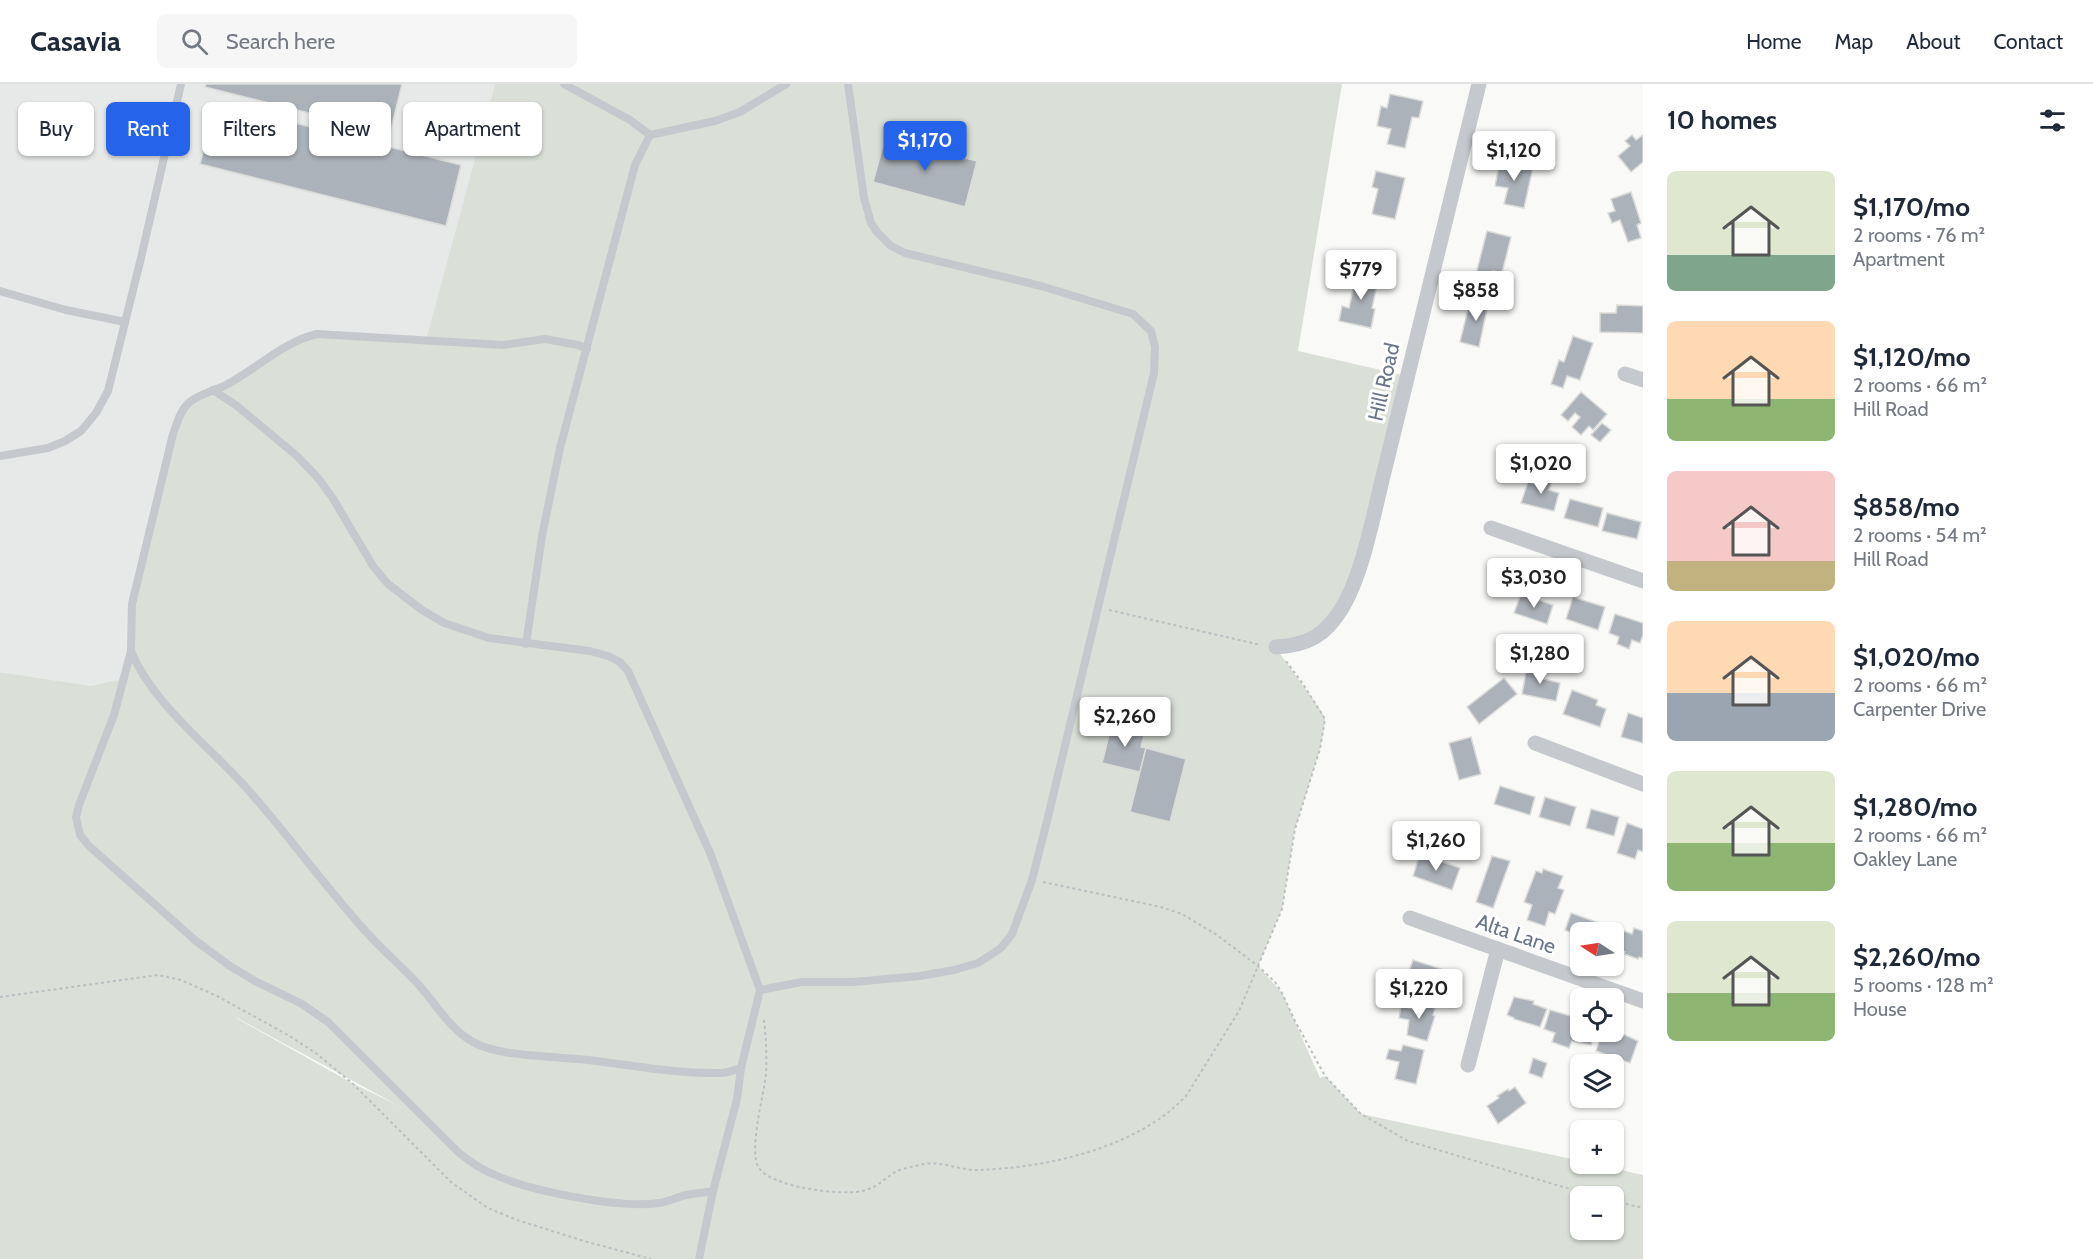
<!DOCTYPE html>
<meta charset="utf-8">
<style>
:root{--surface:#fff;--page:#f6f6f7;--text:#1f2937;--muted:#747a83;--line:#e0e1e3;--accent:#2563eb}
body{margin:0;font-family:Cabin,sans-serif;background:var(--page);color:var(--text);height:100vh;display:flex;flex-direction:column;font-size:22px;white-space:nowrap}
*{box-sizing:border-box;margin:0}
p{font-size:20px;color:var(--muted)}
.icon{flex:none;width:33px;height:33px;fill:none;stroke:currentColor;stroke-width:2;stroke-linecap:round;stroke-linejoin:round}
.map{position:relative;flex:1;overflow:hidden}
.sheet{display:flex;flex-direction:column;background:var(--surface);width:450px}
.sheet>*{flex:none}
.banner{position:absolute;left:18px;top:18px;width:570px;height:54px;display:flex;gap:12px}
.needle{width:39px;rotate:282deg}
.controls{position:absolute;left:1570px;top:838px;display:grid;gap:12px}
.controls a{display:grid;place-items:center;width:54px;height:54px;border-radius:9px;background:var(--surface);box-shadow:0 2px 4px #0004;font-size:30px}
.price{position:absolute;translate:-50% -51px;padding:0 14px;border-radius:6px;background:#fff;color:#222;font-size:20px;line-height:39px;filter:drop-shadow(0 2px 3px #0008)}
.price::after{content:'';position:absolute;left:50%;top:36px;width:18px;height:14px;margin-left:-9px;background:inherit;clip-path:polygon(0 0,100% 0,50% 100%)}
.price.active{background:var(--accent);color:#fff}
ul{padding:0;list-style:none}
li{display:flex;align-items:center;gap:18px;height:150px;padding:0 24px}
li span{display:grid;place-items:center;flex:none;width:168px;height:120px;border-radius:9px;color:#555}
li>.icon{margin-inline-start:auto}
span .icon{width:72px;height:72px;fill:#fffc;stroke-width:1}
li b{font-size:26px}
h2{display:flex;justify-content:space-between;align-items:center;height:72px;padding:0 24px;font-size:26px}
.tag{padding:0 21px;border-radius:9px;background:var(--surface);box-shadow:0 2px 4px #0004;font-size:21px;line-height:54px}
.tag.active{background:var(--accent);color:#fff}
header{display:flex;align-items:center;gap:36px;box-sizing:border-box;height:84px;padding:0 30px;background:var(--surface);border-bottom:2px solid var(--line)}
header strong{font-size:28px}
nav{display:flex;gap:33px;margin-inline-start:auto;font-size:21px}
.search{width:420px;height:54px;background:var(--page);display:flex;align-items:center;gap:15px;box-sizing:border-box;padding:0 21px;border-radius:9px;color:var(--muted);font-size:22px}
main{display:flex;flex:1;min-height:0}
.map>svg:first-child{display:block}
.built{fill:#e7e8e8}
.green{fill:#dae0d8;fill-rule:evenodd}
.building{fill:#acb2b9;stroke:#dbdbd9;stroke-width:1.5}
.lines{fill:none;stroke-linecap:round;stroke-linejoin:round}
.path{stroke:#bdbfc2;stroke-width:2;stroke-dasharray:3 3;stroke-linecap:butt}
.service{stroke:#c5c8cc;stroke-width:8}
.minor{stroke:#c5c8cc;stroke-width:15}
.labels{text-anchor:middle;stroke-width:6;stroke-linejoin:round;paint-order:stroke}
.street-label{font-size:21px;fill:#697687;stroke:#fff}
</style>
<header>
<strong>Casavia</strong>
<div class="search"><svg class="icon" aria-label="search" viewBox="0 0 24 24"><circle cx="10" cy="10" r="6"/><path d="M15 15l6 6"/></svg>Search here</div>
<nav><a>Home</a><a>Map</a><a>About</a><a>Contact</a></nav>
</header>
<main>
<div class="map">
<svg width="1643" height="1175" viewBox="0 0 1643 1175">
<rect width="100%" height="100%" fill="#f9f9f7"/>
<!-- built -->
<polygon class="built" points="0,0 495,0 426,257 131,567 121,607 0,588"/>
<!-- green -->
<path class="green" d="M495,0H1342L1298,267L1407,292L1362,470L1333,538L1276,564L1322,628L1325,635L1324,646L1320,665L1295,745L1282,825L1258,882L1282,909L1320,994L1325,992L1361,1030L1581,1077V1080H1593L1643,1091V1175H0V588L91,602L124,595L131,567L132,520L173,350L188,319L306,253L426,256ZM236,934H237L399,1022L352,999ZM1581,1113H1614V1146H1581Z"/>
<!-- building -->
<g class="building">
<polygon points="206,0 402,0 390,49 205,3"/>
<polygon points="1390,10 1423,17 1419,34 1412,33 1405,64 1387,60 1391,45 1377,42 1381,22 1387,24"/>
<polygon points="216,19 461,81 446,142 200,80"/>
<polygon points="1632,51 1636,56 1643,51 1643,78 1631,88 1618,72 1630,62 1625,57"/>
<polygon points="885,54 977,77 965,123 873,98"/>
<polygon points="1500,76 1533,83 1524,124 1504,120 1508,104 1495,102"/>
<polygon points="1376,87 1405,94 1395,135 1372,130 1378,105 1372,103"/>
<polygon points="1631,108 1641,139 1637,141 1641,154 1628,158 1620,136 1612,139 1608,129 1615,127 1611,115"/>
<polygon points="1487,147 1511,153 1502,189 1493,187 1491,194 1476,190"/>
<polygon points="1357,187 1379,192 1372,224 1375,225 1371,244 1339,237 1342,222 1349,224"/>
<polygon points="1479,208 1490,211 1479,263 1460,258 1468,225 1475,227"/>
<polygon points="1617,221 1643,222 1643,249 1600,248 1600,229 1616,229"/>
<polygon points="1573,252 1593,259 1580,296 1567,292 1563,304 1551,300 1559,276 1564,278"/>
<polygon points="1581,308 1607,330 1593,346 1589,342 1581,351 1572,343 1580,333 1575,329 1568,337 1561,331"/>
<polygon points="1602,339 1611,346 1600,358 1591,351"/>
<polygon points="1539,391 1552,396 1549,406 1559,409 1554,427 1521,419 1528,398 1536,400"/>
<polygon points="1570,415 1603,424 1598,443 1564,434"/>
<polygon points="1607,429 1641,438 1637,455 1602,447"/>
<polygon points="1521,510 1553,521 1547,540 1514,529"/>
<polygon points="1573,513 1605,523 1598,546 1566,535"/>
<polygon points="1615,530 1643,539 1643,551 1640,559 1632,556 1629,565 1617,560 1619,553 1609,549"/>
<polygon points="1527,583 1546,587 1544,595 1560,599 1556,617 1522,610"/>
<polygon points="1504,594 1517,610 1479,640 1467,623"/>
<polygon points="1572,606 1598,616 1596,621 1606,625 1600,643 1563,630"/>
<polygon points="1628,629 1643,634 1643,659 1621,653"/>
<polygon points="1112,639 1145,647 1141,663 1146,664 1140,688 1102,679"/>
<polygon points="1471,653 1481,690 1459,696 1449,659"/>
<polygon points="1146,664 1186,675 1170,738 1130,728"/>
<polygon points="1500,702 1535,713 1530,731 1494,720"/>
<polygon points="1545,713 1576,723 1570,742 1539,733"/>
<polygon points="1591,725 1619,733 1614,752 1586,744"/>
<polygon points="1627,739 1643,745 1643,768 1638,766 1635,775 1617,769"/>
<polygon points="1463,751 1475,756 1469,774 1456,770"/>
<polygon points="1420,770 1460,784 1452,806 1413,792"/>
<polygon points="1492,772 1510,777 1493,824 1476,818"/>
<polygon points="1543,785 1563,792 1558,804 1564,806 1555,830 1549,828 1545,842 1527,836 1532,821 1524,818 1536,787 1542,789"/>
<polygon points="1571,829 1602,840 1599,849 1581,849 1581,855 1571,852 1572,849 1565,846"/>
<polygon points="1634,844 1643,847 1643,874 1639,873 1638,875 1624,870 1625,868 1618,865 1624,847 1632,850"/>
<polygon points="1413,876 1441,885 1441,887 1458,893 1450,914 1405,898"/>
<polygon points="1514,913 1534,917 1533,920 1547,925 1540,943 1514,935 1514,934 1507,931"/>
<polygon points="1415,918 1435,924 1433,931 1435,932 1427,957 1407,951 1409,936 1399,934 1401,922 1413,925"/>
<polygon points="1550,926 1581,935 1581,948 1595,948 1591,961 1572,957 1569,964 1552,958 1555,949 1544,945"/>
<polygon points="1614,946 1638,957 1630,979 1596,967 1602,948 1614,948"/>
<polygon points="1403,961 1424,966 1416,1000 1395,995 1399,978 1386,975 1389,965 1401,967"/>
<polygon points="1533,974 1547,979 1542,994 1529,989"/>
<polygon points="1515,1003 1526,1019 1498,1040 1487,1022 1499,1014 1497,1012 1508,1005 1509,1007"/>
</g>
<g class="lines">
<!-- path -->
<g class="path">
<polyline points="1109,526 1261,561"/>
<polyline points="1043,798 1161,823 1182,830 1217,851 1258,882 1275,898 1282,909 1295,937 1325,992 1361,1030 1408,1057 1597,1113"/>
<polyline points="0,913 158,891 181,896 217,912 288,951 317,970 352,999 452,1099 488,1124 517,1136 584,1157 651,1175"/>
<path d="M764,936C766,954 767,972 766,990C764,1010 748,1068 759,1084C771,1103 841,1112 862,1107C877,1104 885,1094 897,1087C904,1084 916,1082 924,1080C942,1077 959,1086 977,1086C1047,1084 1137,1064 1186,1012L1239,927L1282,825L1295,745L1320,665L1325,635L1303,600L1286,577"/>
<polyline points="1614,1117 1643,1124"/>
</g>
<!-- service -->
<g class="service">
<polyline points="564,0 630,36 650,51"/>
<polyline points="0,207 66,226 125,238"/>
<path d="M587,265L578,261L545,255L503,261L317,250C282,258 256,286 224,302C213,307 201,310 191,317C181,324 177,339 173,350L132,520L131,567L114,631L79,721L76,733L80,751L89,762L196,857L230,882L255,897L302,920L328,938L458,1068C469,1077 480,1085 493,1090C529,1107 621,1125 659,1119C668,1118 677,1113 686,1111C695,1109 704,1109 713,1107"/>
<polyline points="213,306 237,322 297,372 318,394 332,413 373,482 388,500 422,526 444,539 489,554 590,567 608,572 620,578 628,587 711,771 760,906 741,984 737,1015 713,1107 699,1175"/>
<polyline points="0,372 48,364 65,357 81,347 96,329 108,307 141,174 181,0"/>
<polyline points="526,560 542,452 560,364 635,81 650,51 715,37 740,28 786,0"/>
<path d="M131,567C151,617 205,659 241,698C283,744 319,795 360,841C378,862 398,879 417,899C435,918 449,945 473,958C498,973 557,972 588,976C631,981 676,990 719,989C727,989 733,987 741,984"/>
<polyline points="760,906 802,898 853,898 920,892 954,886 978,879 1001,864 1012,850 1032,796 1048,733 1154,289 1155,263 1151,247 1133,230 1041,202 905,169 891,162 877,148 871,139 864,114 848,0"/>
</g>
<!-- minor -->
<g class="minor">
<polyline points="1625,290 1643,296"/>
<polyline points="1491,444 1643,497"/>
<path d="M1276,563C1308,561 1325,552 1342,524C1364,488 1375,422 1386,380C1418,254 1447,127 1479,0"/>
<polyline points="1535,659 1643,700"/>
<polyline points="1410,834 1643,917"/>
<polyline points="1468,981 1498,865"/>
</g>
</g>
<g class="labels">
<!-- street labels -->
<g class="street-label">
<text transform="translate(1384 298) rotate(-77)" y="7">Hill Road</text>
<text transform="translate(1516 850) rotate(19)" y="7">Alta Lane</text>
</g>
</g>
</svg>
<div class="controls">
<a><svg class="needle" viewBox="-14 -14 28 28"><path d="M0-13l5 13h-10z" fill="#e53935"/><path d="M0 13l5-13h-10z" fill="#747a83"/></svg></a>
<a><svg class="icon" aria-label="locate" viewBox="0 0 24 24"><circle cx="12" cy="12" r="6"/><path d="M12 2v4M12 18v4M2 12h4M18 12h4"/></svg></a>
<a><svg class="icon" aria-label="layers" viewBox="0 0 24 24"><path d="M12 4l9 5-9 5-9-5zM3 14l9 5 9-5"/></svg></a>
<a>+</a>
<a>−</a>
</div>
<b class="price active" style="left:925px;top:88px">$1,170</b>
<b class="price" style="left:1514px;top:98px">$1,120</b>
<b class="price" style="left:1361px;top:217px">$779</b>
<b class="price" style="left:1476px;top:238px">$858</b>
<b class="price" style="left:1541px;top:411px">$1,020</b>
<b class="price" style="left:1534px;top:525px">$3,030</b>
<b class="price" style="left:1540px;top:601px">$1,280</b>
<b class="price" style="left:1125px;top:664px">$2,260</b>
<b class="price" style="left:1436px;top:788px">$1,260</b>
<b class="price" style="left:1419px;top:936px">$1,220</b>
<div class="banner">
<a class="tag">Buy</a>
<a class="tag active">Rent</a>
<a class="tag">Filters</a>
<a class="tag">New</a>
<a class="tag">Apartment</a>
</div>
</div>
<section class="sheet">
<h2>10 homes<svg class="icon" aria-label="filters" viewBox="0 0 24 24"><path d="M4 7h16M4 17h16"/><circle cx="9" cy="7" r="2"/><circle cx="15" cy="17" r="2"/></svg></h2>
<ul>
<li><span style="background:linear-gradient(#dfe7d0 70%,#7fa58c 0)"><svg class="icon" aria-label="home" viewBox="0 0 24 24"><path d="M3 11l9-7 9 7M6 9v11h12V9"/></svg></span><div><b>$1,170/mo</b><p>2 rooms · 76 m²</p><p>Apartment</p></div></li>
<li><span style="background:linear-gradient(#ffd9b3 65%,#8fb573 0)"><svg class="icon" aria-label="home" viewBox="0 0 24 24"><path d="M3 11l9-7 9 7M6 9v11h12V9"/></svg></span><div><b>$1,120/mo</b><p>2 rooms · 66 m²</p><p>Hill Road</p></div></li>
<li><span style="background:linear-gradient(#f6c9c9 75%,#c2b280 0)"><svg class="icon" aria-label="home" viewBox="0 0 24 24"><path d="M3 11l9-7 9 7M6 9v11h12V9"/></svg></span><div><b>$858/mo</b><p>2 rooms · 54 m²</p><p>Hill Road</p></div></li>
<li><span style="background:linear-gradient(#ffd9b3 60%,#9aa5b1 0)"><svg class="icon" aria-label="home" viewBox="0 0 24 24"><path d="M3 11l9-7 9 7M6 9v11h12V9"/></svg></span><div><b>$1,020/mo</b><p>2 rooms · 66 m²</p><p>Carpenter Drive</p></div></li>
<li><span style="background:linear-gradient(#dfe7d0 60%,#8fb573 0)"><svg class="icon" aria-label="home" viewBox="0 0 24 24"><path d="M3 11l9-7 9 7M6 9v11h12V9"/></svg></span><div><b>$1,280/mo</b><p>2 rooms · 66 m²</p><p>Oakley Lane</p></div></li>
<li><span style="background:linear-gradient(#dfe7d0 60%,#8fb573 0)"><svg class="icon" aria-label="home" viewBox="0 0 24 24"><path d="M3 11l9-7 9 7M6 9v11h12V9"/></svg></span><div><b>$2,260/mo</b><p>5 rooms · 128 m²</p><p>House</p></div></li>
</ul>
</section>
</main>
